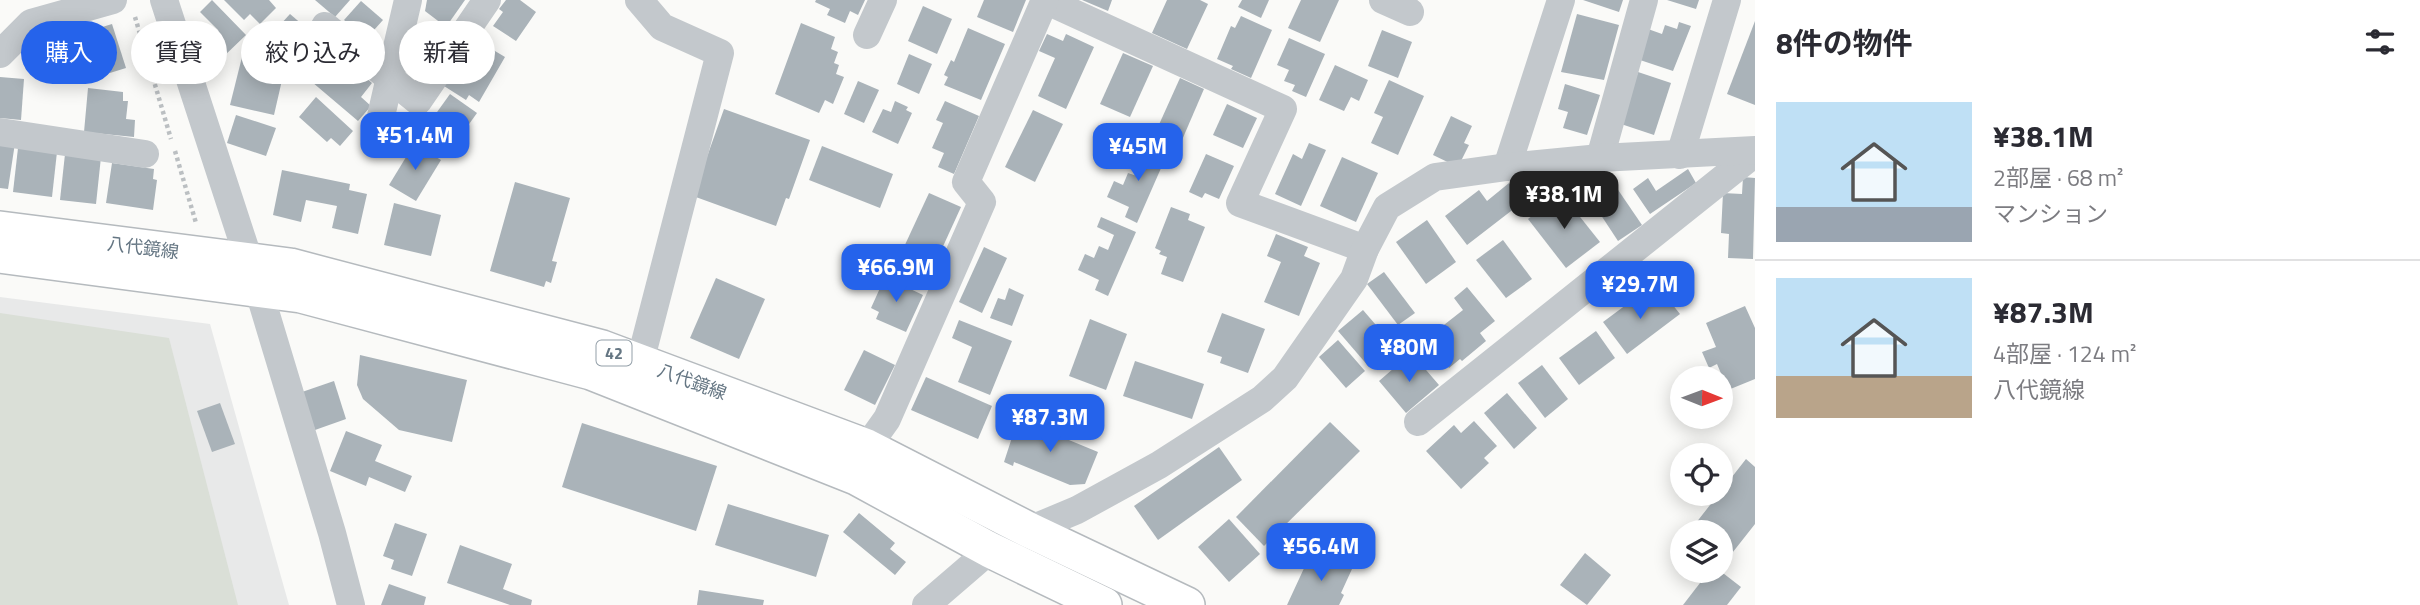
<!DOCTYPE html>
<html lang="ja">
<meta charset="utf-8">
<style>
:root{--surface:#fff;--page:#f7f7f7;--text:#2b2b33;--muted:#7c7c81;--line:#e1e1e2;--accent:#2563eb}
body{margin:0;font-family:"Titillium Web","Noto Sans JP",sans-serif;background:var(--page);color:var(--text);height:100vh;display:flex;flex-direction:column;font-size:26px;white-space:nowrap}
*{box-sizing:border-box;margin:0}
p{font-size:23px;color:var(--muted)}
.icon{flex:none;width:38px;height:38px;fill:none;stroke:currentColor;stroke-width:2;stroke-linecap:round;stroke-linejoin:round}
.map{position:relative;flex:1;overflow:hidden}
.side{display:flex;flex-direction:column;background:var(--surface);width:665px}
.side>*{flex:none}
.top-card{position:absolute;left:21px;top:21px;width:665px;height:63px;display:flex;gap:14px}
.needle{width:46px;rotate:91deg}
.tools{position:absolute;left:1670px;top:366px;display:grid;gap:14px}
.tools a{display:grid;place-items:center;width:63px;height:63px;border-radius:50%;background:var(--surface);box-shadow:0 4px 18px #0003;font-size:35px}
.price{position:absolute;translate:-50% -60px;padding:0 16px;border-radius:14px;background:var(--accent);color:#fff;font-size:23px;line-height:46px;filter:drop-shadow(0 2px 4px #0008)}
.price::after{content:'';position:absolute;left:50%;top:42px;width:21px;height:16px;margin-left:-10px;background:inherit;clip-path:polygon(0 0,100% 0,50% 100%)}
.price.selected{background:#222;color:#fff}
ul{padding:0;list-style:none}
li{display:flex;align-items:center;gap:21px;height:175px;padding:0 21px}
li+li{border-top:2px solid var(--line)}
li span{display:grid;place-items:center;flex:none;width:196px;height:140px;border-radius:0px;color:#555}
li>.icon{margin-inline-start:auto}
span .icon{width:84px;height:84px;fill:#fffc;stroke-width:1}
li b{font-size:30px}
h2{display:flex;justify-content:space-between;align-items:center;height:84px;padding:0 21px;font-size:30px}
.pill{padding:0 24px;border-radius:32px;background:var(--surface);box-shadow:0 4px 18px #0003;font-size:24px;line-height:63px}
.pill.selected{background:var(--accent);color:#fff}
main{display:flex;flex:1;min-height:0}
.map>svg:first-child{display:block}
.built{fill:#e8e9e9}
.green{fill:#dadfd7}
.building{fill:#aab3b9}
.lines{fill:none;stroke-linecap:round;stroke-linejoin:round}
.major-casing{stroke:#b5babe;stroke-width:38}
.path{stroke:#bbbfc2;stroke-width:4.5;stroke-dasharray:3.5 3.5;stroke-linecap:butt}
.minor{stroke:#c3c8cc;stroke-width:28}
.major{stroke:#fff;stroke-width:35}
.labels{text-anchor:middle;stroke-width:7;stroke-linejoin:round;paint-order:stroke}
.shield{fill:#fff;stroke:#939fa8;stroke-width:2}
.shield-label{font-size:16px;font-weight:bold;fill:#657683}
.street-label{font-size:18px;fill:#657683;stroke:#fff}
</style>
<main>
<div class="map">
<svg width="1755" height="605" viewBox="0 0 1755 605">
<rect width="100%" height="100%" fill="#fafaf8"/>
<!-- built -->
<polygon class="built" points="0,297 210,324 289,605 0,605"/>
<!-- green -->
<polygon class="green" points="0,313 169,338 238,605 0,605"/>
<!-- building -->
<g class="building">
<polygon points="212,0 246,35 222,58 207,41 218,30 200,12"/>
<polygon points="224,0 269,0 276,8 260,24 250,14 244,20"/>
<polygon points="315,0 350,0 335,17"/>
<polygon points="427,0 465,0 446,27 425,11"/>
<polygon points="506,0 520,0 536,12 516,41 493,26 503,12 499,9"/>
<polygon points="816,0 865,0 858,15 850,11 845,23 827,15 830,9 815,2"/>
<polygon points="984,0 1026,0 1013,32 977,17"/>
<polygon points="1082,0 1112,0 1108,11"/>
<polygon points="1167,0 1200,0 1208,4 1187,49 1152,33"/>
<polygon points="1242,0 1269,0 1261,18 1238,7"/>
<polygon points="1301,0 1339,0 1320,42 1288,28"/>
<polygon points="1583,0 1623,0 1619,12"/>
<polygon points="1667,0 1699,0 1696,9"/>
<polygon points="361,1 383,20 366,39 344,20"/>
<polygon points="923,6 952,19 937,54 908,41"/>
<polygon points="290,14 318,38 297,62 270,36"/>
<polygon points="1577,14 1619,25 1604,80 1561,72"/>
<polygon points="1241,16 1272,30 1251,78 1231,69 1233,66 1217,59 1231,26 1235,28"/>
<polygon points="1755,21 1755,105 1727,94"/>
<polygon points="1679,22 1691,26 1673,71 1637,59 1648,29 1662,34 1665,25 1677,29"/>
<polygon points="801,23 835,37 831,49 838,52 834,63 839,65 836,74 844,77 833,104 825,100 819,113 775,94"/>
<polygon points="112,24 126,68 84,81 70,37"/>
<polygon points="968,28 1005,44 981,100 944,85 948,77 944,75 951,60 954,62"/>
<polygon points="1382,30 1412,42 1398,78 1368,66"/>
<polygon points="1047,34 1063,41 1066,34 1094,47 1066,109 1038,96 1055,58 1039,51"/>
<polygon points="47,36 56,65 39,70 37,66 26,70 19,44"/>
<polygon points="1289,38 1325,54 1306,97 1292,91 1295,85 1284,81 1289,70 1277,65"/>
<polygon points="485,45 505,57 479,102 469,95 466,100 444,86 463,54 475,62"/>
<polygon points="254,47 276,52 274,64 285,67 274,115 230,105 242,57 251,59"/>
<polygon points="1123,53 1153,66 1130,117 1100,104"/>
<polygon points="909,54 932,64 919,94 897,84"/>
<polygon points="343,58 372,83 361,97 371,106 358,121 312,82 326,66 332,71"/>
<polygon points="1335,65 1368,80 1359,101 1351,97 1344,111 1319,100"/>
<polygon points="1638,72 1671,83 1654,135 1621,124"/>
<polygon points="0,77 24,79 21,120 0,118"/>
<polygon points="1180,78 1204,89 1182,140 1157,129"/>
<polygon points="1389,80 1424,96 1398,155 1371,143 1383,117 1374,113"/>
<polygon points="858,81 879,90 864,123 844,114"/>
<polygon points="1565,84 1600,95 1587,135 1563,128 1568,112 1558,109"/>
<polygon points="88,88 123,92 123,101 128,101 126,119 135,120 134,137 84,132"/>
<polygon points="450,94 477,113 449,152 422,133"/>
<polygon points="316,97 353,131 340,146 331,138 327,142 299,117"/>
<polygon points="895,101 908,107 906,110 912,113 898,144 872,132 883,109 891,112"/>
<polygon points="945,101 979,116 954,174 938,167 944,153 932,148 943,123 936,120"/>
<polygon points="1227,104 1257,118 1243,148 1213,135"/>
<polygon points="724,109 810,140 789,199 786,198 776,226 693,196"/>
<polygon points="1033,110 1063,124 1035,182 1005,167"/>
<polygon points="236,115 276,128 266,156 227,143"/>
<polygon points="1451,116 1472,126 1464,143 1469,145 1458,167 1433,155"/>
<polygon points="0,141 15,143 8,189 0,188"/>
<polygon points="1309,143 1326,150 1301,206 1275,194 1293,154 1302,159"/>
<polygon points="414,144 441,160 416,201 389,185"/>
<polygon points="1130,144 1165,159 1137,223 1125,217 1129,207 1107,197 1114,181 1123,185 1128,173 1137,176 1143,162 1126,154"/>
<polygon points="822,146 893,174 880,208 809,180"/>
<polygon points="18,148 57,152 52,197 13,192"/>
<polygon points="65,154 101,157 96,204 60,200"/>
<polygon points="1206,154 1234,166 1219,199 1205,193 1202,198 1189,192"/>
<polygon points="1342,157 1378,173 1356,222 1320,206"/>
<polygon points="112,163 154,169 153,179 157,180 153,210 106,203"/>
<polygon points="1688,169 1696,183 1650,214 1633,189 1648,178 1656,191"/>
<polygon points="282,170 350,184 349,190 367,194 358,234 332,228 337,206 306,200 301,222 273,215"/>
<polygon points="1743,177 1755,178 1753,259 1728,258 1729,234 1721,233 1723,193 1742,194"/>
<polygon points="1612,181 1642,225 1618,241 1589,197"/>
<polygon points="515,182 570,198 552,261 557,262 551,283 546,281 544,287 490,271"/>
<polygon points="1509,183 1524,201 1467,245 1445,216 1479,190 1487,201"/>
<polygon points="929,193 961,207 929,277 897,262"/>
<polygon points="1561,193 1600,242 1566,268 1528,219"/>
<polygon points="394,203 441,215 431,256 384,245"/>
<polygon points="1171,207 1190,214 1188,220 1205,227 1183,282 1161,274 1167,257 1159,254 1161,251 1155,248"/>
<polygon points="1101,217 1136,232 1108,296 1095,290 1099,280 1078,270 1085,254 1094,258 1099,246 1108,250 1114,235 1097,227"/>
<polygon points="1427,220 1456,262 1426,284 1396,242"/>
<polygon points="1276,234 1308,247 1304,256 1320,263 1299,316 1264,302 1281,262 1267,256"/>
<polygon points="1503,240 1532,279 1506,298 1476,260"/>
<polygon points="984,247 1007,258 982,313 959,302"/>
<polygon points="1384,272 1415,313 1398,325 1367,284"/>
<polygon points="885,277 923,295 906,332 876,319 879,312 871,308"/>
<polygon points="716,278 765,299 739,359 690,338"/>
<polygon points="1467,287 1495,321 1480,333 1486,341 1462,361 1460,359 1449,368 1426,339 1463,310 1454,298"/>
<polygon points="1009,288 1024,295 1012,326 990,318 998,298 1005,300"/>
<polygon points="1646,290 1659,306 1668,299 1680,314 1627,354 1603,322"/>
<polygon points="1745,306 1755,328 1755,379 1728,390 1717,364 1709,368 1702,352 1716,347 1706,323"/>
<polygon points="1363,310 1394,346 1369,367 1338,331"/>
<polygon points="1222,313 1265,329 1248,373 1220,363 1222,357 1207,352"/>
<polygon points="1090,319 1127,334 1106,390 1069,376"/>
<polygon points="959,320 1012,341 990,395 958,382 972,347 952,338"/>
<polygon points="1596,331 1615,358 1579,385 1559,358"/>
<polygon points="1338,340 1365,371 1346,388 1319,357"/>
<polygon points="864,350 895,365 875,405 844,390"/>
<polygon points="360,355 467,380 452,442 399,430 363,399 357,385"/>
<polygon points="1414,356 1439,385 1406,413 1379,381 1401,362 1403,365"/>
<polygon points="1135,361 1204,384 1192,419 1123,396"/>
<polygon points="1542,365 1568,399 1545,418 1518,383"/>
<polygon points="926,377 992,406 978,439 911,410"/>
<polygon points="334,381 346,419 315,430 302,392"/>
<polygon points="1507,393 1537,428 1514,449 1484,413"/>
<polygon points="220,403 235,444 212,452 197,411"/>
<polygon points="1018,419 1098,452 1085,484 1070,485 1014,462 1013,466 1004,462"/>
<polygon points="1474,421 1497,446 1484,458 1489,463 1461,489 1426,451 1454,425 1461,433"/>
<polygon points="1330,422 1360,451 1264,546 1236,517"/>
<polygon points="582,423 717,466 696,531 562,487"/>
<polygon points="346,431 382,445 375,461 412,476 405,492 369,477 366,486 330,471"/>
<polygon points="1219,447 1242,480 1158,540 1134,506"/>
<polygon points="1746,459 1755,467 1755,524 1729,557 1720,550 1720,532 1697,532 1692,528"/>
<polygon points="728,504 829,535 816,577 715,545"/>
<polygon points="859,513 895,543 890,549 906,562 895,575 843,532"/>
<polygon points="1229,519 1260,554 1229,582 1198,547"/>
<polygon points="395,523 427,534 412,576 391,569 394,560 383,556"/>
<polygon points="460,545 512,564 503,589 532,600 531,605 510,605 447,583"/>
<polygon points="1312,551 1352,569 1341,593 1344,595 1339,605 1287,605"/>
<polygon points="1585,553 1611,575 1587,605 1560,585"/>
<polygon points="1710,570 1719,570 1741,587 1727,605 1683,605"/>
<polygon points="389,584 426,597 424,605 381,605"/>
<polygon points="699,590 764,600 763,605 697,605"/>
</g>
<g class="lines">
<defs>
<g id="major">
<polyline points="0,229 290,266 602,348 867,447 1029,530 1187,605"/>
<polyline points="0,255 301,295 591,372 856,477 990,550 1104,605"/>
</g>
</defs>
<!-- major casing -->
<use href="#major" class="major-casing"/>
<!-- path -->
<g class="path">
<polyline points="135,17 171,139"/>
<polyline points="175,151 196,223"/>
</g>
<!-- minor -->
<g class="minor">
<polyline points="164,0 258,288 332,533 351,605"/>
<polyline points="639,0 662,27 720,53 640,362"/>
<polyline points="1045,0 1283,109 1240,203 1365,249"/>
<polyline points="1383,0 1410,12"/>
<polyline points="325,26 418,101 487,0"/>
<polyline points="867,35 883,0"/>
<polyline points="0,54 31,23 113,0"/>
<polyline points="381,116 408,0"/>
<polyline points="0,132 145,154"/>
<polyline points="1680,155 1727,0"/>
<polyline points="1600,158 1644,0"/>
<polyline points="1507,167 1561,0"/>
<polyline points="1418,422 1755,153"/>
<polyline points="867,447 887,419 982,202 966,182 1045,0"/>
<polyline points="926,605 990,550 1029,530 1077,510 1159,465 1262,399 1285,378 1354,279 1365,249 1387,207 1435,177 1507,167 1600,158 1755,150"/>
</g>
<!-- major -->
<use href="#major" class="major"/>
</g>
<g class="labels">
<!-- shield labels -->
<rect class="shield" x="596.5" y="340.5" width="35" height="25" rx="5"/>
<g class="shield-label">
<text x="614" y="359">42</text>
</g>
<!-- street labels -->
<g class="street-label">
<text transform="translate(143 248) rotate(7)" y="6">八代鏡線</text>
<text transform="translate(692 382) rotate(20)" y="6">八代鏡線</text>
</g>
</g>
</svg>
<div class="tools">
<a><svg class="needle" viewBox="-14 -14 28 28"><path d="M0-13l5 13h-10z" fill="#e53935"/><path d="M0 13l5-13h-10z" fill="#7c7c81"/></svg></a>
<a><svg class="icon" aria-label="locate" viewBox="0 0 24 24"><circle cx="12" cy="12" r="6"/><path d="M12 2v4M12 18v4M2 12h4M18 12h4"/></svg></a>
<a><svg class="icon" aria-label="layers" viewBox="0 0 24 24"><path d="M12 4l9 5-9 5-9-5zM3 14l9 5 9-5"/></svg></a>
</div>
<b class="price" style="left:415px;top:172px">¥51.4M</b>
<b class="price" style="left:1138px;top:183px">¥45M</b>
<b class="price selected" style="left:1564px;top:231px">¥38.1M</b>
<b class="price" style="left:896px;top:304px">¥66.9M</b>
<b class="price" style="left:1640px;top:321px">¥29.7M</b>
<b class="price" style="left:1409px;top:384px">¥80M</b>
<b class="price" style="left:1050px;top:454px">¥87.3M</b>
<b class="price" style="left:1321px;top:583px">¥56.4M</b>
<div class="top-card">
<a class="pill selected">購入</a>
<a class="pill">賃貸</a>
<a class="pill">絞り込み</a>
<a class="pill">新着</a>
</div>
</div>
<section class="side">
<h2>8件の物件<svg class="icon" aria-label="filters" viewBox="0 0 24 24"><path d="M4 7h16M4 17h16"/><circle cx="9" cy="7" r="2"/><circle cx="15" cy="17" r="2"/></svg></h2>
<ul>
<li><span style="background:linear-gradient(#bfe0f5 75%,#9aa5b1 0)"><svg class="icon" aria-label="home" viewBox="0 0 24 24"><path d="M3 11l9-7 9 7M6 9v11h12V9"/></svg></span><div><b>¥38.1M</b><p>2部屋 · 68 m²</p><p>マンション</p></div></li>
<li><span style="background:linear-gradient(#bfe0f5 70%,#b9a48a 0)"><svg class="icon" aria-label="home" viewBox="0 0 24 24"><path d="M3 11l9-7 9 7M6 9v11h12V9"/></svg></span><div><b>¥87.3M</b><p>4部屋 · 124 m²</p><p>八代鏡線</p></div></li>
</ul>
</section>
</main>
